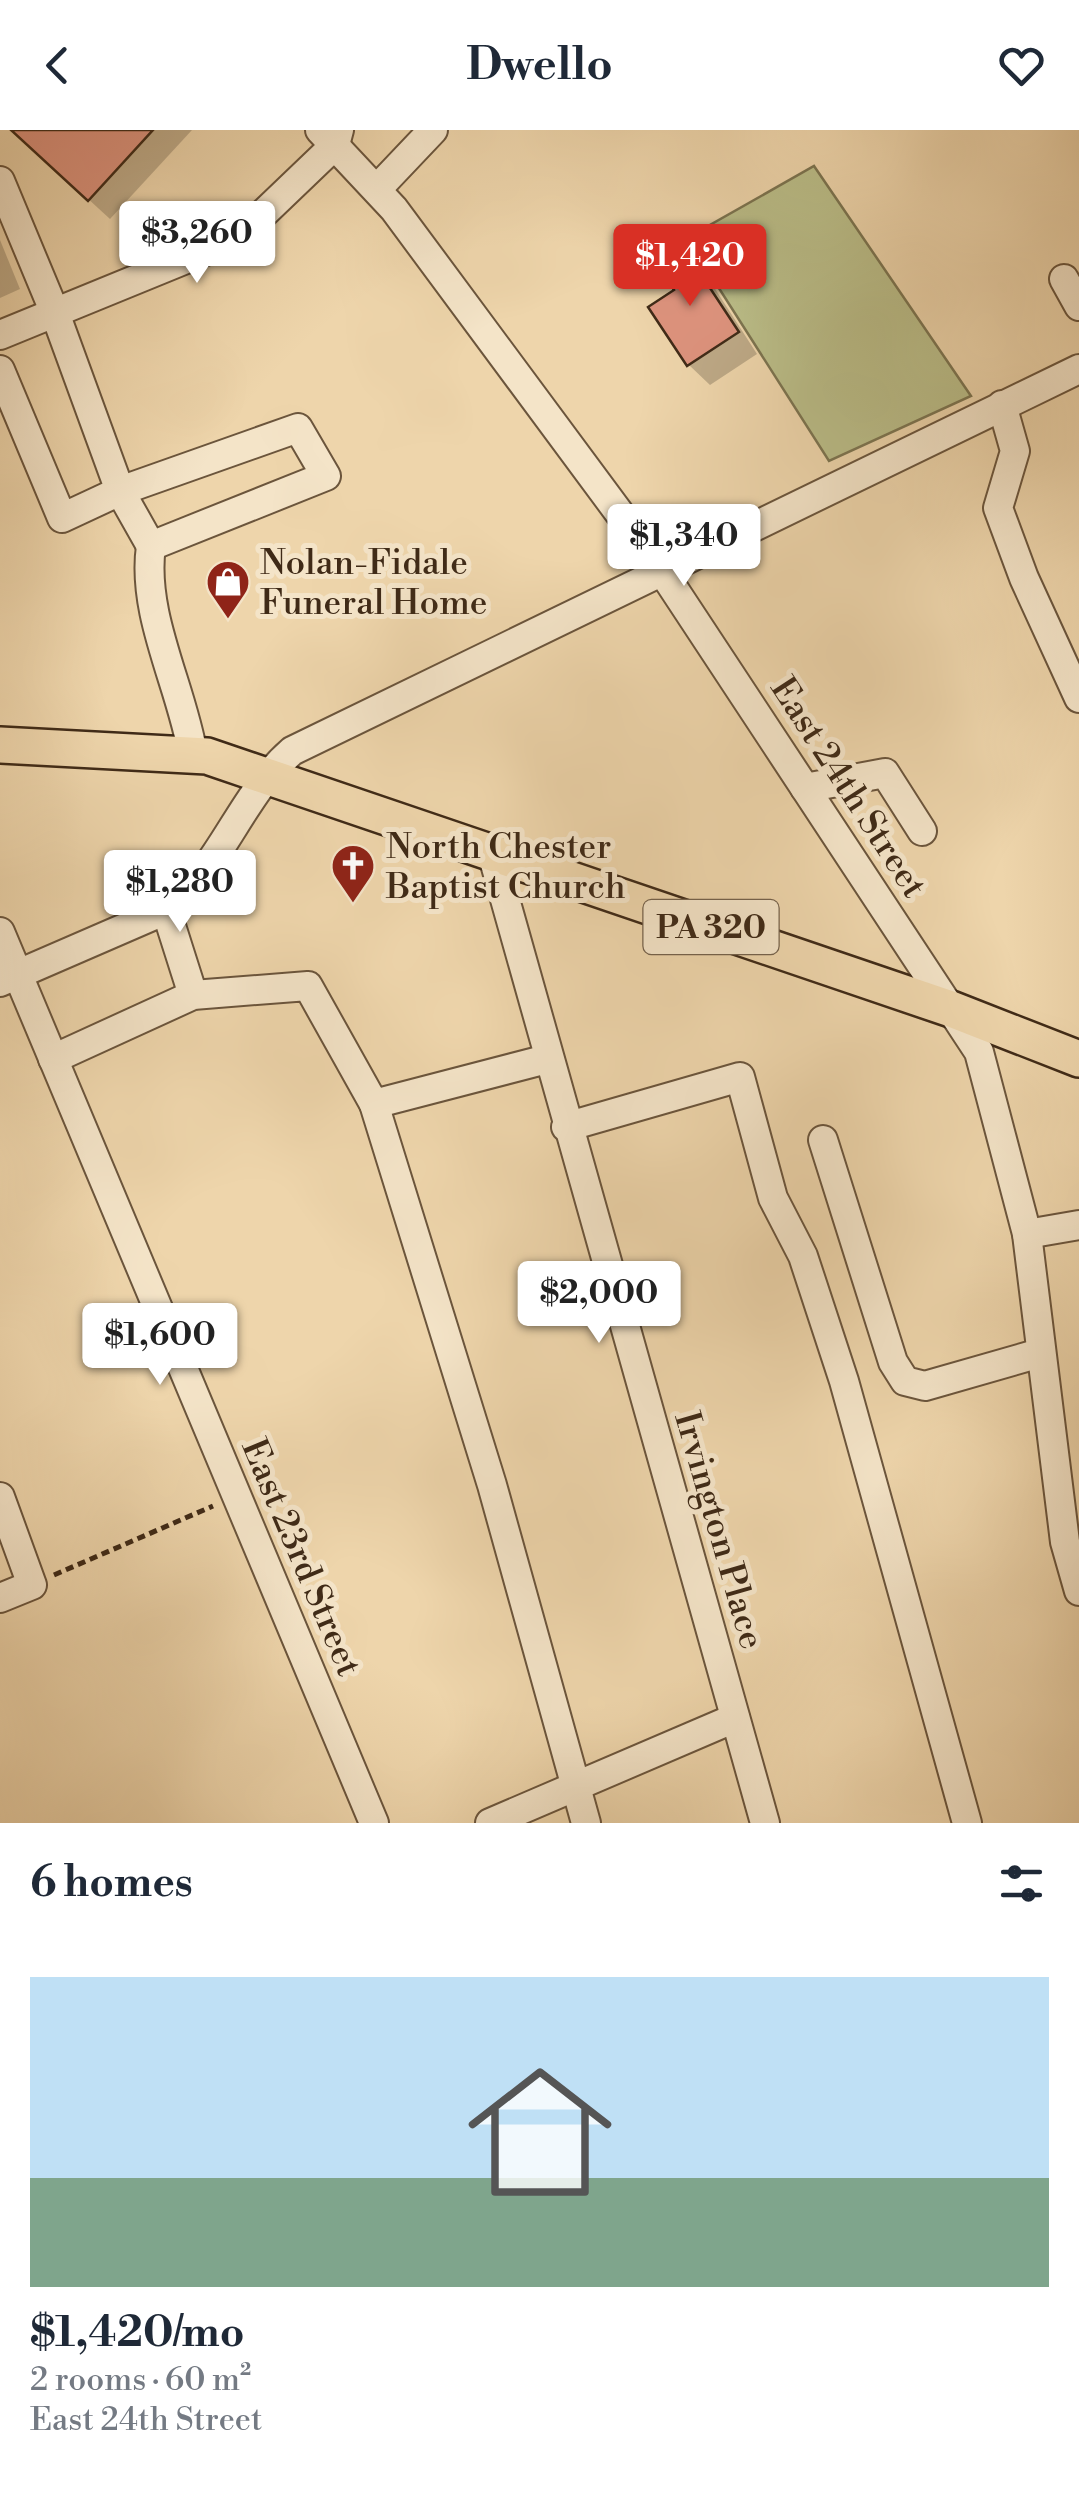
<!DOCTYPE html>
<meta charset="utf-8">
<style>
:root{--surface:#fff;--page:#f6f6f7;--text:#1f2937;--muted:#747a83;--accent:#d93025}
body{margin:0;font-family:"Libre Bodoni",serif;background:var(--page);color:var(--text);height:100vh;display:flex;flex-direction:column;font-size:38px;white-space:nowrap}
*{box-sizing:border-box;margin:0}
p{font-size:32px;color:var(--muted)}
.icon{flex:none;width:55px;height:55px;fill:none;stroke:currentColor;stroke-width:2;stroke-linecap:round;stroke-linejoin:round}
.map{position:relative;height:1693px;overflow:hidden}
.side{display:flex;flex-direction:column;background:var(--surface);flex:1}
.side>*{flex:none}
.price{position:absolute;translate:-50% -85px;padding:0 22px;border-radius:10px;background:#fff;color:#222;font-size:32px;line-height:65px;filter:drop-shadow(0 2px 5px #0008)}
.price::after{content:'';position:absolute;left:50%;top:60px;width:30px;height:22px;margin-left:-15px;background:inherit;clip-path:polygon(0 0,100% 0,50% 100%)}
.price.active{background:var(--accent);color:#fff}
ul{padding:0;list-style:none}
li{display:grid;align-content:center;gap:20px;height:530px;padding:0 30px}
li span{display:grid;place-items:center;height:310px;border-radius:0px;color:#555}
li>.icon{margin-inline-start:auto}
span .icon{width:180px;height:180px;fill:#fffc;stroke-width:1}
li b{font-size:42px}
h2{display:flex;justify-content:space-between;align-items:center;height:120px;padding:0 30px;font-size:42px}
header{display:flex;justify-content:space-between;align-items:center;height:130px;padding:0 30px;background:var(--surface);font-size:45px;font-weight:700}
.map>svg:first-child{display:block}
.green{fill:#babd88;stroke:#7c7450;stroke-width:2.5}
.shadow{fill:#0003}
.building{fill:#de937e;stroke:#3f2a17;stroke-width:2.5}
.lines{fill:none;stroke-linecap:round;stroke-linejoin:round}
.minor-casing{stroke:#6b553c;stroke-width:32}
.major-casing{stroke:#3f2a17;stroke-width:40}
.path{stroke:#3f2a17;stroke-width:5;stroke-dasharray:8 5;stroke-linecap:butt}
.minor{stroke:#f4e4c8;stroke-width:28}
.major{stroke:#eed5ab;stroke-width:35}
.labels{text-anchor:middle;stroke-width:10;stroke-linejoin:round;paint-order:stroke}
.shield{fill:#f4e4c8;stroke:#75624c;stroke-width:2.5}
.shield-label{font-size:32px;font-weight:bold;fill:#3f2a17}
.poi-label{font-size:35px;fill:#3f2a17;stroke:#f4e4c8;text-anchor:start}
.street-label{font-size:35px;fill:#3f2a17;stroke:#f4e4c8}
</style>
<header><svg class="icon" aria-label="back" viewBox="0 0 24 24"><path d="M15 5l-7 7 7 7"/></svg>Dwello<svg class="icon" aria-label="heart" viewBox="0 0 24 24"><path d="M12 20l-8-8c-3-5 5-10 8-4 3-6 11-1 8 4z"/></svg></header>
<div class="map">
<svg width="1079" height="1693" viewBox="0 0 1079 1693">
<rect width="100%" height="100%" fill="#eed5ab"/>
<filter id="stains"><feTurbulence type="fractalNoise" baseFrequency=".002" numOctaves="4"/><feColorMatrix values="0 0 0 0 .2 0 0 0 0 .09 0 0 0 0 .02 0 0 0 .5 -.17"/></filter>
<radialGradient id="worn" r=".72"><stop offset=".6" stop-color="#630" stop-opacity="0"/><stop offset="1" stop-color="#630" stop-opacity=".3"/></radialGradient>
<!-- green -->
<polygon class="green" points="814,36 971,266 829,331 687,108"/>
<!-- shadow -->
<g class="shadow">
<polygon points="13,0 192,0 110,89"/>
<polygon points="0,110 20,159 0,168"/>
<polygon points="680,117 701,137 757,224 710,255 689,235 652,177 678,161"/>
</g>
<!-- building -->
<g class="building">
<polygon points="11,0 153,0 88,71"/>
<polygon points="681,114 739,202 687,236 648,177 674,160 655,130"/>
</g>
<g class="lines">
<defs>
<g id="minor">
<polyline points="320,0 394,79 660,438 979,922 1027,1104 1065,1412 1079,1461"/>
<polyline points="0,51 55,183 120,361 62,388 0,240"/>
<polyline points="378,58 433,0"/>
<polyline points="1064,149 1079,176"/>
<polyline points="0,205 208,120 264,83 335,15 339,0"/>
<polyline points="1002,275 1015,321 998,378 1024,448 1079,568"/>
<polygon points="298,298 326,346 151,416 120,361"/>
<path d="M151,416C141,485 182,557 193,625"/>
<polyline points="805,658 885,643 922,701"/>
<polyline points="492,723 765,1693"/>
<polyline points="166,780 193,865"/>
<polyline points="0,802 374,1693"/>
<path d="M0,852L166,780C221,739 240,666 292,621L1079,239"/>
<polyline points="53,929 193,865 308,856 374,974 547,929"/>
<polyline points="374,974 492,1355 586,1693"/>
<polyline points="566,997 740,947 773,1068 803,1126 844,1251 967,1693"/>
<polyline points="823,1010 893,1232 905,1251 925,1256 1040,1223"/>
<polyline points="1027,1104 1079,1095"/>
<polyline points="0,1367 32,1455 0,1468"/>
<polyline points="490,1693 735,1588"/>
</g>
<polyline id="major" points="0,615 207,626 951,879 1079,929"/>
</defs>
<!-- minor casing -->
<use href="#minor" class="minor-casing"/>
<!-- major casing -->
<use href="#major" class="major-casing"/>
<!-- path -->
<polyline class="path" points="54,1445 213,1376"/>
<!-- minor -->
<use href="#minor" class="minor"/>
<!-- major -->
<use href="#major" class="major"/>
</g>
<!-- icons -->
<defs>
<symbol id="shop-pin" viewBox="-11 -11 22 30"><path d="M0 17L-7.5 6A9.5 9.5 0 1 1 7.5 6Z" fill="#8f2418" stroke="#f4e4c8"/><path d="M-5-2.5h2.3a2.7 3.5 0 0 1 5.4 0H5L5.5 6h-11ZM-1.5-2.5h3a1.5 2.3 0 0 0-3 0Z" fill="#fff"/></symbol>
<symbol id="church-pin" viewBox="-11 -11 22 30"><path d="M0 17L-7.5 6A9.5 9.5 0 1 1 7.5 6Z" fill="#8f2418" stroke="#f4e4c8"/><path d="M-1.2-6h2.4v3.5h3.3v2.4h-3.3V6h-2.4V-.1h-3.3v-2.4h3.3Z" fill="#fff"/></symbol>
</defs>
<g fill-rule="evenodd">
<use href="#shop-pin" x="203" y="427" width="50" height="68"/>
<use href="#church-pin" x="328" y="711" width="50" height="68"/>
</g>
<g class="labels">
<!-- shield labels -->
<rect class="shield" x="643.5" y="770" width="135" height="54" rx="8"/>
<g class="shield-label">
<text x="711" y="808">PA 320</text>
</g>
<!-- poi labels -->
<g class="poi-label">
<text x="260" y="444">Nolan-Fidale<tspan x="260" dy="40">Funeral Home</tspan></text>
<text x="386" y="728">North Chester<tspan x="386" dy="40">Baptist Church</tspan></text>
</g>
<!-- street labels -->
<g class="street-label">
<text transform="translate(849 657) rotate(57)" y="12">East 24th Street</text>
<text transform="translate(720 1400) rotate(74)" y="12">Irvington Place</text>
<text transform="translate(302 1427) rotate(67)" y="12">East 23rd Street</text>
</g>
</g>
<rect width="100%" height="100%" filter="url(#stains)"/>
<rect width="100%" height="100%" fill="url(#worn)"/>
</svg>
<b class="price" style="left:197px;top:156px">$3,260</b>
<b class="price active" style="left:690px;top:179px">$1,420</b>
<b class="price" style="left:684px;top:459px">$1,340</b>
<b class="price" style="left:180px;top:805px">$1,280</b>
<b class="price" style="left:599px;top:1216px">$2,000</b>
<b class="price" style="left:160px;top:1258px">$1,600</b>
</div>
<section class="side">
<h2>6 homes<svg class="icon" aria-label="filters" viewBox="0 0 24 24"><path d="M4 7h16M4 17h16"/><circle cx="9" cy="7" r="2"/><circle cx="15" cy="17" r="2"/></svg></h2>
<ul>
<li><span style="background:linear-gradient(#bfe0f5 65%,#7fa58c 0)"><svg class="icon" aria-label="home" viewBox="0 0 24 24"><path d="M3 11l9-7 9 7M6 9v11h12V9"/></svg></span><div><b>$1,420/mo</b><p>2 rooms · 60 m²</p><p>East 24th Street</p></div></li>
</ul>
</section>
